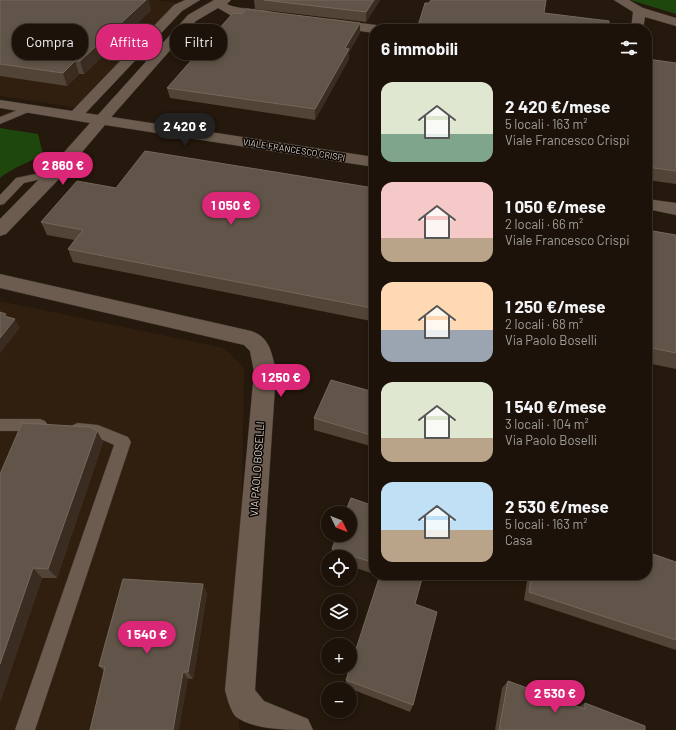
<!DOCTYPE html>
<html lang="it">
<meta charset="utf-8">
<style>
:root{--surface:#1c1209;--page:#251b12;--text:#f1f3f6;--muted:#a09e9c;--line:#3a322a;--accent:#db2777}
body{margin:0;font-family:Barlow,sans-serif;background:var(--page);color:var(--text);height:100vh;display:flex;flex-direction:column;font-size:15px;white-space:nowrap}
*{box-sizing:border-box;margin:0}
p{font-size:13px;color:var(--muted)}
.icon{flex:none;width:22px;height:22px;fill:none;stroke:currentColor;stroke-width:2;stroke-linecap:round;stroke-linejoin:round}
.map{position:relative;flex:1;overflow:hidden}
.panel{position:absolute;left:369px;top:24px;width:283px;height:556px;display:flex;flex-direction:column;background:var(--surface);border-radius:16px;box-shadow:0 2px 6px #0003,0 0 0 1px var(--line)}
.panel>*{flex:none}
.top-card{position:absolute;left:12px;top:24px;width:297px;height:36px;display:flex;gap:8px}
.needle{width:26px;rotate:133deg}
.controls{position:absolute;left:321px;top:506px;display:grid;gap:8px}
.controls a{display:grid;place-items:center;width:36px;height:36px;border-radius:50%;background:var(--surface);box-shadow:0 2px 6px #0003,0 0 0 1px var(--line);font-size:20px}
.price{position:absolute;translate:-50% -34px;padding:0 9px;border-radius:14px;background:var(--accent);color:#fff;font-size:13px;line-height:26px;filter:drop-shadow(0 1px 2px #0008)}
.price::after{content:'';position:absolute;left:50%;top:24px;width:12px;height:9px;margin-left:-6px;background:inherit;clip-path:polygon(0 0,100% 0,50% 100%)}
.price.current{background:#222;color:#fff}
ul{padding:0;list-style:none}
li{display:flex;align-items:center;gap:12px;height:100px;padding:0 12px}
li span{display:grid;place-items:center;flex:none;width:112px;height:80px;border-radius:12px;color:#555}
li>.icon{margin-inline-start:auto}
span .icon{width:48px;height:48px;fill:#fffc;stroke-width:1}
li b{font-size:17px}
h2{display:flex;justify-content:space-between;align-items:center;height:48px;padding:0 12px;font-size:17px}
.pill{padding:0 14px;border-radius:16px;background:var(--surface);box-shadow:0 2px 6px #0003,0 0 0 1px var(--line);font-size:14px;line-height:36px}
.pill.current{background:var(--accent);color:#fff}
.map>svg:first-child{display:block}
.built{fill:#301f0e}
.green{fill:#1e470d}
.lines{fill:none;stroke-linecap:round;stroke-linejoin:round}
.lane-casing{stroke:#3a312c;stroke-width:1}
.street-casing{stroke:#3a312c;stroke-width:1}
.secondary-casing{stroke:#3a312c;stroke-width:1}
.lane{fill:#6c5c4f;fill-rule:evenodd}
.street{fill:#6c5c4f;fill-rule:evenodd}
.secondary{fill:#6c5c4f;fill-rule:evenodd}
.wall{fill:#524538}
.shaded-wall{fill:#3a2c20}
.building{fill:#615448;stroke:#74685c}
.labels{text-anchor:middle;stroke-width:3;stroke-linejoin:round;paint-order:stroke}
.far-street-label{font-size:9px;fill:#dbd2ca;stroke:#0a0502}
.street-label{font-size:11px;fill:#dbd2ca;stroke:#0a0502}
</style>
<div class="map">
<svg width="676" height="730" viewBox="0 0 676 730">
<rect width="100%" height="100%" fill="#25180c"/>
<!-- built -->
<g class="built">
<polygon points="0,0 156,0 178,3 83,104 72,107 0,96"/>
<polygon points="0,301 224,348 244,368 239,730 0,730"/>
</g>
<!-- green -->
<g class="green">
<polygon points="630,0 676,0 676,14"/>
<path d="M0,128L38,134L43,154C29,163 13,167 0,178Z"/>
</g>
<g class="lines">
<defs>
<g id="lane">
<polygon points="28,106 33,109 31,111 0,124 0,117"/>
<polygon points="55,170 59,171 60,173 59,175 24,183 4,204 0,205 0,195 16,178"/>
<polygon points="0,419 40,419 45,421 48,425 45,429 40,431 0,431"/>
<polygon points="78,423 98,425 128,437 131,442 35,730 15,730 114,445 96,437 73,433 70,429 73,425"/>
</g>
<g id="street">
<polygon points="185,0 200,0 182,11 80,119 70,119 67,116 70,113 174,5"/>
<path d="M214,0H231L227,4C239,11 272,7 278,16L272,20L230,15L218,8L196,21L106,123H96L93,120L96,117L188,15Z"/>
<polygon points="614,0 629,0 643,8 676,18 676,26 645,17 643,29 631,29 633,12"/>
<polygon points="330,19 376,25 382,29 374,29 374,33 326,26 324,23 326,20"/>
<path d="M0,274L251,331C270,337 272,354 276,372L255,690L264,701L308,719L313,730C289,730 252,730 235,716C230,709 227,698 225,690L254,372L250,351L244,345L0,288Z"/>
</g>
<g id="secondary">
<polygon points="0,100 374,157 374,167 105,125 61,177 6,234 0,236 0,219 49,169 90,123 0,108"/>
<polygon points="647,199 676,203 676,215 647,209"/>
</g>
</defs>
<!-- lane casing -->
<use href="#lane" class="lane-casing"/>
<!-- street casing -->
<use href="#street" class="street-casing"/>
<!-- secondary casing -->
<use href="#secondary" class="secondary-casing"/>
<!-- lane -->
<use href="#lane" class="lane"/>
<!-- street -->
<use href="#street" class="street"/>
<!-- secondary -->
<use href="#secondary" class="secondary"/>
</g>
<!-- wall -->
<g class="wall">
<polygon points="0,0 151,10 84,74 79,74 67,86 0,76"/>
<polygon points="254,0 380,0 366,22 255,9"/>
<polygon points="242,14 360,23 360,33 349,52 349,59 315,120 170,98 167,88"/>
<polygon points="647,59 676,63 676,184 647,180"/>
<polygon points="116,188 374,188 374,313 371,321 73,262 68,249 74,240 47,235 41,222"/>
<polygon points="647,230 676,235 676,369 647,363"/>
<polygon points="374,392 374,447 314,430 314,418"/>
<polygon points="22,423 97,431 103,442 57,578 42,578 0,702"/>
<polygon points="374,506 374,574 350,566 350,557 332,557 332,549"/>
<polygon points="676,562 676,650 524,600 528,575 647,575"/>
<polygon points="377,575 423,575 415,604 413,705 410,712 346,687 346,680 380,576"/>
<polygon points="207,593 193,679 104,671 99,666"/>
<polygon points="508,681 579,707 585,703 645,730 495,730 502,688"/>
</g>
<!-- shaded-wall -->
<g class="shaded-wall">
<polygon points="146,0 149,0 151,10 84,74 80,61"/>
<polygon points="374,0 380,0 366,22 366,12"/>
<polygon points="360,23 360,33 349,52 349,59 315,120 315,109 345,48"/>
<polygon points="75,61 79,74 67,86 63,73"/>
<polygon points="374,302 374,313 371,321 372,308"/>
<polygon points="6,314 11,322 4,316"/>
<polygon points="15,319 20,328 0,353 0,338"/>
<polygon points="97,431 103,442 57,578 48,569"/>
<polygon points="33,568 42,578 0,702 0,664"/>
<polygon points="203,584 207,593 193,679 188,672"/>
<polygon points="183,672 188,679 179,730 173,730"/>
</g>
<!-- building -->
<g class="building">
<polygon points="0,0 146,0 80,61 75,61 63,73 0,64"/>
<polygon points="264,0 374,0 366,12"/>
<polygon points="431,0 546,0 544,13 609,21 609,29 417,29 425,3 429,3"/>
<polygon points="246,9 360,23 345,48 349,49 315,109 167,88 233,13 242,14"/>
<polygon points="647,59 676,63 676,171 647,167"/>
<polygon points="145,151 374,188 374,302 372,308 68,249 83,230 41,222 77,181 116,188"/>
<polygon points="647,230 676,235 676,353 647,347"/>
<polygon points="0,312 6,314 4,316 15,319 0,338"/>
<polygon points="331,380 374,392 374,436 314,418"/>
<polygon points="22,423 90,427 97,431 48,569 33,568 0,664 0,474"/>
<polygon points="351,498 374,506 374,563 332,549 337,535 350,535 350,513 345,513"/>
<polygon points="647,552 676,562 676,640 529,592 532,575 647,575"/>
<polygon points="380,575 423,575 415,604 437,612 413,705 346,680"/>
<polygon points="123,579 203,584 188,672 183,672 173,730 90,730 105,667 99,666"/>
<polygon points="508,681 585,709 585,703 645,726 645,730 499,730"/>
</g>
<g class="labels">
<!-- far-street labels -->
<g class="far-street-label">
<text transform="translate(294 150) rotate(9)" y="3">VIALE FRANCESCO CRISPI</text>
</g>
<!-- street labels -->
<g class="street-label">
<text transform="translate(257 469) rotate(-86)" y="4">VIA PAOLO BOSELLI</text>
</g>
</g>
</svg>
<div class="controls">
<a><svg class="needle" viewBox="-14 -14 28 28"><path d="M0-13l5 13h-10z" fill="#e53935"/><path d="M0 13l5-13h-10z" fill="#a09e9c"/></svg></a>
<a><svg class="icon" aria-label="locate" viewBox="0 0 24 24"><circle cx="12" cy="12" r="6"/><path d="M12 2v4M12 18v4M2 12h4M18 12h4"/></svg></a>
<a><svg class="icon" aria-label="layers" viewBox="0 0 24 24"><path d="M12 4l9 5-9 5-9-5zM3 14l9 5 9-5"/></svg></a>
<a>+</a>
<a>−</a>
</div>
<b class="price current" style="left:185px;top:147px">2 420 €</b>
<b class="price" style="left:63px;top:186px">2 860 €</b>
<b class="price" style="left:231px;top:226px">1 050 €</b>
<b class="price" style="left:281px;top:398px">1 250 €</b>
<b class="price" style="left:147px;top:655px">1 540 €</b>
<b class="price" style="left:555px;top:714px">2 530 €</b>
<div class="top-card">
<a class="pill">Compra</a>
<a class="pill current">Affitta</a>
<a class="pill">Filtri</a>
</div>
<section class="panel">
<h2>6 immobili<svg class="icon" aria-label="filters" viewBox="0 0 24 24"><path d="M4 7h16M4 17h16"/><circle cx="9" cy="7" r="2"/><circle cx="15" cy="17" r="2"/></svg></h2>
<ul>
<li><span style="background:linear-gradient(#dfe7d0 65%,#7fa58c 0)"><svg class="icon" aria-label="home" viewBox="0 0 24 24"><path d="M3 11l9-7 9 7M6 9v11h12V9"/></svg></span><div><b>2 420 €/mese</b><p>5 locali · 163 m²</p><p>Viale Francesco Crispi</p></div></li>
<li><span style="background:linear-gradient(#f6c9c9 70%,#b9a48a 0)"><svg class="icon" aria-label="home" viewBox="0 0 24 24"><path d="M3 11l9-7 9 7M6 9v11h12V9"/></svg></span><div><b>1 050 €/mese</b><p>2 locali · 66 m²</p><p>Viale Francesco Crispi</p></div></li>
<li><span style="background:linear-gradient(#ffd9b3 60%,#9aa5b1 0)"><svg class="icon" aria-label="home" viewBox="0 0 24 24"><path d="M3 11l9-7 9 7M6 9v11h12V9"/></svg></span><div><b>1 250 €/mese</b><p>2 locali · 68 m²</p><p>Via Paolo Boselli</p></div></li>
<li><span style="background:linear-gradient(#dfe7d0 70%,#b9a48a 0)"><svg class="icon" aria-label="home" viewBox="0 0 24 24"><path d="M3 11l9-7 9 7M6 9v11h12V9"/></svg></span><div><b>1 540 €/mese</b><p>3 locali · 104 m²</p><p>Via Paolo Boselli</p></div></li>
<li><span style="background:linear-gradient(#bfe0f5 60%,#b9a48a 0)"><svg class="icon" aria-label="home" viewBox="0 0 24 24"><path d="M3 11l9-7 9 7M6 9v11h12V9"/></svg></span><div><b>2 530 €/mese</b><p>5 locali · 163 m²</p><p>Casa</p></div></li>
</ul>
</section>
</div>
